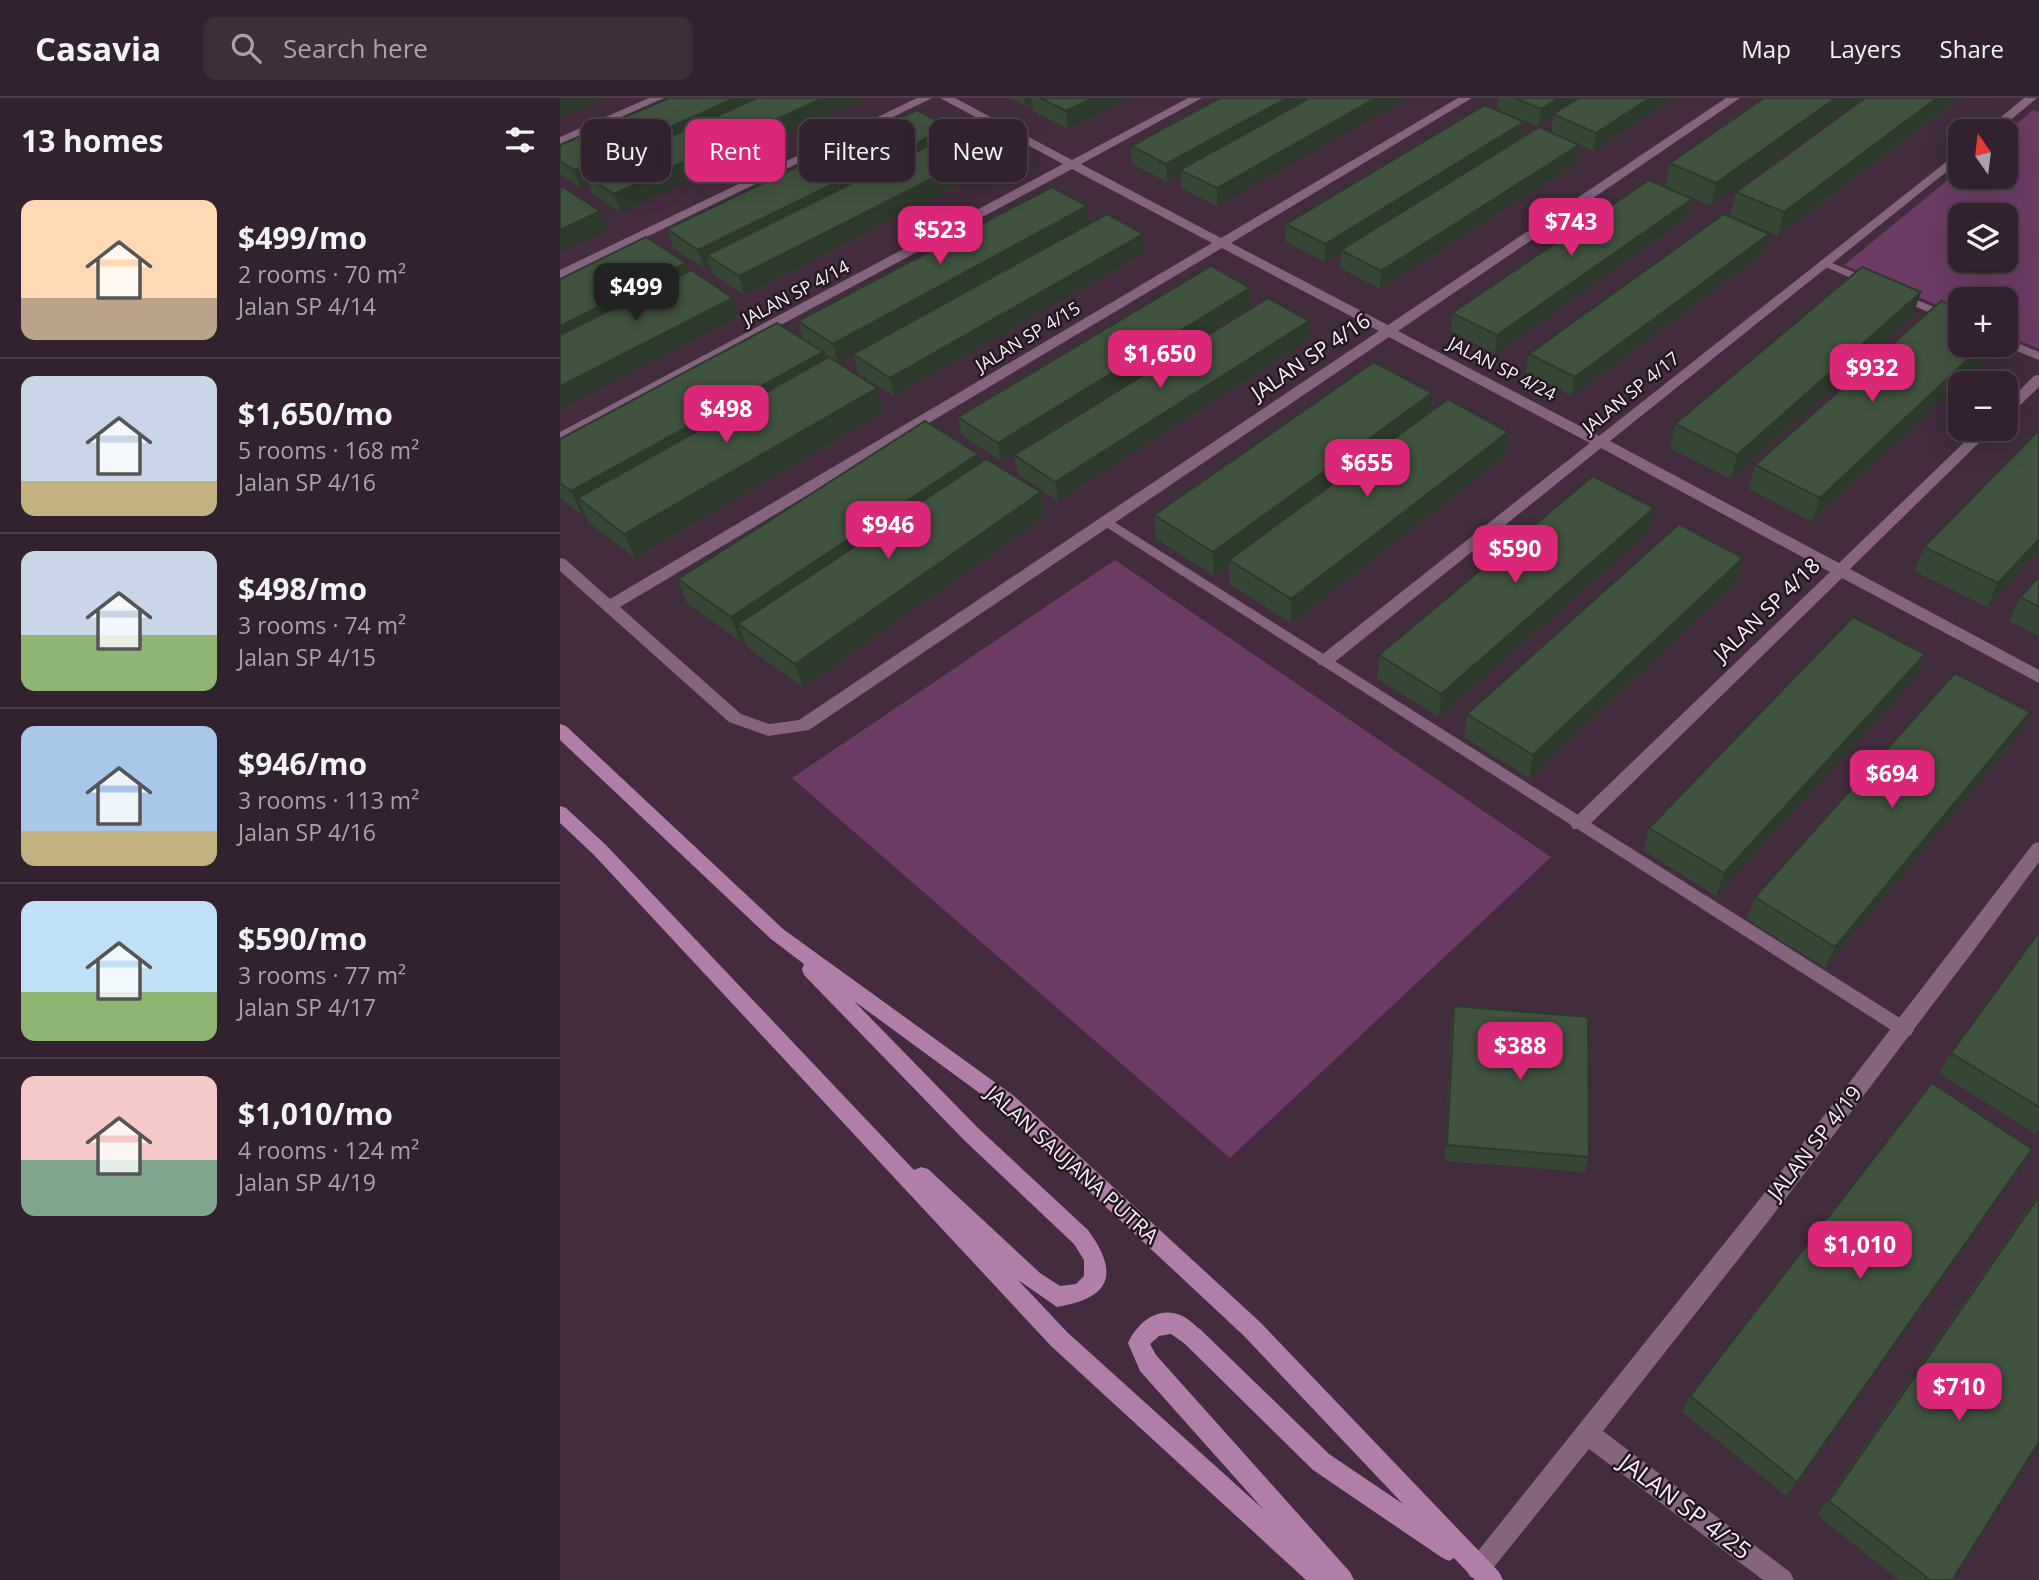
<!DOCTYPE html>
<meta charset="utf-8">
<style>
:root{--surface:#32212e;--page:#3d2e3a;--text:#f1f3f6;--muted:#a8a3aa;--line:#4d3e4a;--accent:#db2777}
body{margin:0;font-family:"Open Sans",sans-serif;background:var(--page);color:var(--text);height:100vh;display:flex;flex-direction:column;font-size:26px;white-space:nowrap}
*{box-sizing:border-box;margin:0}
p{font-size:23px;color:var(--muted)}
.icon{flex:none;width:38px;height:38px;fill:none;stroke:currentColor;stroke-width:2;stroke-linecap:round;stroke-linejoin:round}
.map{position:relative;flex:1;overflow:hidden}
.details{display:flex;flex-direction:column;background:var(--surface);width:560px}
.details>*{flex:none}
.hud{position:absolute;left:21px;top:21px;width:665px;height:63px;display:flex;gap:14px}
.needle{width:46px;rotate:346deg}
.tools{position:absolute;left:1388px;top:21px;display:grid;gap:14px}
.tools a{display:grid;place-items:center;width:70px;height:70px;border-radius:14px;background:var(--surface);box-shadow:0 7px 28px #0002,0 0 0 2px var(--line);font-size:35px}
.price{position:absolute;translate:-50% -60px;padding:0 16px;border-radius:14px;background:var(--accent);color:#fff;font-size:23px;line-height:46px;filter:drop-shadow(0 2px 4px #0008)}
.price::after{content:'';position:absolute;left:50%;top:42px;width:21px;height:16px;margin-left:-10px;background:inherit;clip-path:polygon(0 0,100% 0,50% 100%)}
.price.selected{background:#222;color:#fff}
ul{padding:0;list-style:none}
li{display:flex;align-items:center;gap:21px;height:175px;padding:0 21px}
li+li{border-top:2px solid var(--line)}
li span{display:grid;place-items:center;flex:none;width:196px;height:140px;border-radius:14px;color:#555}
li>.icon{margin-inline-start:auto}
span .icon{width:84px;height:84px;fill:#fffc;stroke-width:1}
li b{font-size:30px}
h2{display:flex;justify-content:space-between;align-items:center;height:84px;padding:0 21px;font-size:30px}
.tag{padding:0 24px;border-radius:14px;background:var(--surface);box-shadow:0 7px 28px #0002,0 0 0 2px var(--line);font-size:24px;line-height:63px}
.tag.selected{background:var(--accent);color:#fff}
header{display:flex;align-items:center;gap:42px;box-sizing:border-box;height:98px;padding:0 35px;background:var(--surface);border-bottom:2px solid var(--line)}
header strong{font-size:33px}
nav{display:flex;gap:38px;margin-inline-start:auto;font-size:24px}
.search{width:490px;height:63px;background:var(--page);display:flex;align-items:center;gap:18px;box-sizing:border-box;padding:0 24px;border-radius:14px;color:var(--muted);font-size:26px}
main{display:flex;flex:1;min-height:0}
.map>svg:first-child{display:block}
.green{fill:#6c3c64;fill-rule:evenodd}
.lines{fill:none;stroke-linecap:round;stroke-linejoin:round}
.service{fill:#84647e;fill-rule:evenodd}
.minor{fill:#84647e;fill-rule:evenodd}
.secondary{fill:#b17ea7;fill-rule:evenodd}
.wall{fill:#374735}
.shaded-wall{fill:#2d3a2b}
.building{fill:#40533e;stroke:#2d3a2b;stroke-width:2}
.labels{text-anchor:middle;stroke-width:5;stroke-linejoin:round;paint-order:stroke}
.far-street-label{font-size:18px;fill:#fcedf9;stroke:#221820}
.street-label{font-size:21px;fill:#fcedf9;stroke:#221820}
.near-street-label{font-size:24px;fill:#fcedf9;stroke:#221820}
</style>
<header>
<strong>Casavia</strong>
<div class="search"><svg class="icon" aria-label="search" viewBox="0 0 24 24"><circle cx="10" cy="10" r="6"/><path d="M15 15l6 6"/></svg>Search here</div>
<nav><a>Map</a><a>Layers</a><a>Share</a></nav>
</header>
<main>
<section class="details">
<h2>13 homes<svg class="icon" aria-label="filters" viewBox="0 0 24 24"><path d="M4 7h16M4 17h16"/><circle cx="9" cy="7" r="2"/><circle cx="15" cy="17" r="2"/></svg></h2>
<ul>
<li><span style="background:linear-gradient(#ffd9b3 70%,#b9a48a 0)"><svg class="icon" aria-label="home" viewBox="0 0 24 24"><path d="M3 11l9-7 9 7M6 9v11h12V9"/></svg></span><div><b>$499/mo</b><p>2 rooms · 70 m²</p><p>Jalan SP 4/14</p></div></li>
<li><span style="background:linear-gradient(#c9d6e8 75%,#c2b280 0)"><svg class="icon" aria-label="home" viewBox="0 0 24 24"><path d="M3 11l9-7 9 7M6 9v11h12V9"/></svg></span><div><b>$1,650/mo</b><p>5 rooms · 168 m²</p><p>Jalan SP 4/16</p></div></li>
<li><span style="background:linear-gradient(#c9d6e8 60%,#8fb573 0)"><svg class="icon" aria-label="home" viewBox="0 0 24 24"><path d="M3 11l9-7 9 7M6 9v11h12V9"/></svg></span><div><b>$498/mo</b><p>3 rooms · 74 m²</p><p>Jalan SP 4/15</p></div></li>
<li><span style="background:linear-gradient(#a9c7e8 75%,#c2b280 0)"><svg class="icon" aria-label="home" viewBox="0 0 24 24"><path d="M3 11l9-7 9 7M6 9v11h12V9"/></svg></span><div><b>$946/mo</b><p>3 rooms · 113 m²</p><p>Jalan SP 4/16</p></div></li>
<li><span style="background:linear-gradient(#bfe0f5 65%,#8fb573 0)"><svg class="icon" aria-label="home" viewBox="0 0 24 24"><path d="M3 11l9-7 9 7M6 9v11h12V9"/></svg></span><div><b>$590/mo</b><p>3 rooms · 77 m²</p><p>Jalan SP 4/17</p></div></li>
<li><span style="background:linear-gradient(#f6c9c9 60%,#7fa58c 0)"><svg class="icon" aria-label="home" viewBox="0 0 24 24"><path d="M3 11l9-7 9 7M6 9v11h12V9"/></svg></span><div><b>$1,010/mo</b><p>4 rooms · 124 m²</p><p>Jalan SP 4/19</p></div></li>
</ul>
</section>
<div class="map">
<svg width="1479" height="1482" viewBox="0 0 1479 1482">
<rect width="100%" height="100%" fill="#422c3e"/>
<!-- green -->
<g class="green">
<path d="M1473,12L1479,14V251L1446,237V201H1400V217L1284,167L1400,72V79H1446V35ZM1400,117H1446V163H1400Z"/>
<polygon points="555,462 991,759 670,1060 232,680"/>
</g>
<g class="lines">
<!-- service -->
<g class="service">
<polygon points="1265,162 1315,183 1317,185 1315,187 1307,187 1261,167 1261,163"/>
<polygon points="1338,194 1400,220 1400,228 1334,199 1334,195"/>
<polygon points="1446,240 1479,254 1479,262 1442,247 1446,247"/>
<polygon points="548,420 1351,927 1354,932 1351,937 1345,939 1339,937 543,427 541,424"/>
</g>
<!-- minor -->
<g class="minor">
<polygon points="89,0 104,0 0,46 0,39"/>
<polygon points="357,0 372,0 0,181 0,172"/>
<path d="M380,0H395L512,62L628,0H642L521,66L661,140L898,0H912L671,145L828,227L1166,0H1180L838,233L1039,338L1400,53V63L1050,343L1279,465L1418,331H1433L1290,471L1479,572V585L1282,480L1025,731H1013L1010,726L1013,721L1270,474L1041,350L771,567H759L757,563L759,559L1030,345L829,239L249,632L208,638L169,624L0,473V460L5,461L50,501L652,145L512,71L0,345V334L503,66ZM662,150L819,233L239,622L209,626L181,616L60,509Z"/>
<polygon points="1464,0 1477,0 1437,33 1424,33"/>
<polygon points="1479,277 1479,289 1451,316 1446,317 1446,306 1474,278"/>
<polygon points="1479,744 1479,764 1417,848 1210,1121 1043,1333 1230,1474 1234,1482 1203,1482 1029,1351 926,1479 920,1482 910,1479 906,1471 910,1463 1195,1107 1473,746"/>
</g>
<!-- secondary -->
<path class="secondary" d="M0,626L6,628L223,831L454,998L700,1224L939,1474L943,1482H915L894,1460L889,1463L881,1459L753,1372L625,1246L611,1236L599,1238L590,1246L596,1257L790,1474L794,1482H746L491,1248L34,757L0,725V708L6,710L46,747L354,1072L361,1069L368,1071L480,1175L500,1188L516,1186L524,1178V1162L514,1146L404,1042L244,877L242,871L244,866L211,841L0,642ZM294,903L440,1010L684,1238L843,1406L769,1356L641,1232C633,1226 626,1218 617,1216C595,1209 576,1227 568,1245L580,1273L703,1411L507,1234L458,1182L497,1209C551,1200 560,1176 528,1132L418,1030Z"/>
</g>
<!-- wall -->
<g class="wall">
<polygon points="109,0 60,114 32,95 29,86 21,90 0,76 0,47"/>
<polygon points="451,0 569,0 508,31 473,13 472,4 465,8"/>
<polygon points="660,0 657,108 621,90 621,77 607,84 572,66 571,48"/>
<polygon points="938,0 1114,0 1033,53 1019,47 1017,65 820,191 780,170 781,155 765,164 726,144 726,126 964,24 963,39 991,34 993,20 978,29 937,11"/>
<polygon points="1204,0 1151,108 1105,88 1110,65"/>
<polygon points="1399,1 1218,138 1170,117 1176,94"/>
<polygon points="390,37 431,51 434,69 184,197 153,176 150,167 144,170 113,150 107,131"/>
<polygon points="1128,119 935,256 891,233 892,215"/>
<polygon points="529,126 583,136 585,154 334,298 298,275 293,256 278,265 263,255 265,262 323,314 75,460 28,424 25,416 22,417 0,400 0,341 243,241 238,223"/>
<polygon points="1209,136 1204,154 1012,298 966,274 969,256"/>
<polygon points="691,208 441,363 401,337 398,319"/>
<polygon points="1353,218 1171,381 1110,350 1115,326"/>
<polygon points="749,223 749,241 498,403 458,376 454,357"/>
<polygon points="1400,247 1435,247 1433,253 1252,424 1189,391 1195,367"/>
<polygon points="871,314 948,334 945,358 731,525 670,486 669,467 654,478 596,441 594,417"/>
<polygon points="420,364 481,394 485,418 243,589 187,549 184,541 180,543 127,505 118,481"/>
<polygon points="1094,410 1089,434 879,619 817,581 819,557"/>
<polygon points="1364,449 1479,452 1427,509 1354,473"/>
<polygon points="1183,460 1176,484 969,680 904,639 907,616"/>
<polygon points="1479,479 1479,538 1449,523 1460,499"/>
<polygon points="1355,580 1156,798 1083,752 1089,730"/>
<polygon points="1458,637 1265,870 1187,821 1195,799"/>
<polygon points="1479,834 1479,1031 1475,1036 1379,975 1391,955"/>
<polygon points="894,908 1029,1059 1025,1074 885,1063 891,924"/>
<polygon points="1479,1095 1479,1344 1392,1482 1339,1482 1257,1417"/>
<polygon points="1130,1298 1237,1384 1226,1398 1122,1314"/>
</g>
<!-- shaded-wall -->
<g class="shaded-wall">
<polygon points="0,0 46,0 0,20"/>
<polygon points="175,0 219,0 25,77 29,86 21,90 14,72"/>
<polygon points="263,0 306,0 60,114 54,96"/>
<polygon points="464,0 471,0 472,4 465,8"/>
<polygon points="533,0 569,0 508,31 506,13"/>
<polygon points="727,0 759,0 620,72 621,77 607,84 606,66"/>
<polygon points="816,0 847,0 657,108 657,90"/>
<polygon points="999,0 1025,0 993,16 993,20 978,29 981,11"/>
<polygon points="1090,0 1114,0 1033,53 1036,35"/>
<polygon points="1276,0 1301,0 1151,108 1156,85"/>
<polygon points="1377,0 1399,0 1218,138 1224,114"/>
<polygon points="964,24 962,42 781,152 781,155 765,164 765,146"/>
<polygon points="389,29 392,47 147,157 150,167 144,170 138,152"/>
<polygon points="1019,47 1017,65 820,191 821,173"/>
<polygon points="431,51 434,69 184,197 179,178"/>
<polygon points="1132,101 1128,119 935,256 937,237"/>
<polygon points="527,108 529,126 278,265 273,246"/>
<polygon points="40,113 47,132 0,154 0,132"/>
<polygon points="583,136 585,154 334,298 330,280"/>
<polygon points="1209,136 1204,154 1012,298 1015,279"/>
<polygon points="126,165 132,183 0,251 0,228"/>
<polygon points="690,190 691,208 441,363 438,345"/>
<polygon points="1361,194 1353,218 1171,381 1177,357"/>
<polygon points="173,200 179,218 0,311 0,288"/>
<polygon points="749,223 749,241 498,403 495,384"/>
<polygon points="1423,247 1435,247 1433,253 1252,424 1260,400"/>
<polygon points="263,254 269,278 18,400 25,416 22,417 11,393"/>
<polygon points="317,290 323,314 75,460 64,436"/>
<polygon points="872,295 870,319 669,462 669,467 654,478 653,454"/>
<polygon points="948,334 945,358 731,525 731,501"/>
<polygon points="418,356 423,380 178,526 184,541 180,543 171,519"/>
<polygon points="481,394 485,418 243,589 235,566"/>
<polygon points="1094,410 1089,434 879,619 881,596"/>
<polygon points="1479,441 1479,452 1427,509 1438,485"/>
<polygon points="1183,460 1176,484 969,680 973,657"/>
<polygon points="1365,556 1355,580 1156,798 1164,775"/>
<polygon points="1470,614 1458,637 1265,870 1275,849"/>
</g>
<!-- building -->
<g class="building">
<polygon points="109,0 175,0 14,72 0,63 0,47"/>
<polygon points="197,0 263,0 54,96 25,77"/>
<polygon points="480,0 533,0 506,13"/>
<polygon points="660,0 727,0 606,66 571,48"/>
<polygon points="750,0 816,0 657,90 620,72"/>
<polygon points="955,0 999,0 981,11"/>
<polygon points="1019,0 1090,0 1036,35 993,16"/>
<polygon points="1204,0 1276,0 1156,85 1110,65"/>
<polygon points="1305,0 1377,0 1224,114 1176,94"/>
<polygon points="925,7 964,24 765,146 726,126"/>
<polygon points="357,12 389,29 138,152 107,131"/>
<polygon points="979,29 1019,47 821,173 781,152"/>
<polygon points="398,33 431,51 179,178 147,157"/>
<polygon points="1089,82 1132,101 937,237 892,215"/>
<polygon points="3,89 40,113 0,132 0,90"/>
<polygon points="492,89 527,108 273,246 238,223"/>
<polygon points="547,116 583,136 330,280 293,256"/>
<polygon points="1164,116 1209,136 1015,279 969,256"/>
<polygon points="86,139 126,165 0,228 0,181"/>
<polygon points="651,168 690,190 438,345 398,319"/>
<polygon points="1302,169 1361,194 1177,357 1115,326"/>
<polygon points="131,172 173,200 0,288 0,237"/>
<polygon points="708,200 749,223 495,384 454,357"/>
<polygon points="1381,203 1400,211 1400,247 1423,247 1260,400 1195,367"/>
<polygon points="217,225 263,254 11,393 0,385 0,341"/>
<polygon points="269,259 317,290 64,436 18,400"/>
<polygon points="814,264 872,295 653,454 594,417"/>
<polygon points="888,301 948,334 731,501 669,462"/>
<polygon points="365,323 418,356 171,519 118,481"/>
<polygon points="1479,332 1479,441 1438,485 1364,449"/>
<polygon points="426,361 481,394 235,566 178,526"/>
<polygon points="1033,378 1094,410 881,596 819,557"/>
<polygon points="1119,426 1183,460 973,657 907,616"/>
<polygon points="1479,479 1479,509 1460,499"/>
<polygon points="1293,519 1365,556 1164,775 1089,730"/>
<polygon points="1395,575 1470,614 1275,849 1195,799"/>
<polygon points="1479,834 1479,1009 1391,955"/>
<polygon points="894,908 1028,919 1029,1059 887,1047"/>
<polygon points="1372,985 1472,1051 1237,1384 1130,1298"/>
<polygon points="1479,1098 1479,1344 1392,1482 1370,1482 1269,1403"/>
</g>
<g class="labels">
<!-- far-street labels -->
<g class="far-street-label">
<text transform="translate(236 195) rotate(-28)" y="6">JALAN SP 4/14</text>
<text transform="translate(468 239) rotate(-31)" y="6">JALAN SP 4/15</text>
<text transform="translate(942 271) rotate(27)" y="6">JALAN SP 4/24</text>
<text transform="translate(1071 295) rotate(-39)" y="6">JALAN SP 4/17</text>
</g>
<!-- street labels -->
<g class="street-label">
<text transform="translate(751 259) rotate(-34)" y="7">JALAN SP 4/16</text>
<text transform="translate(1207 512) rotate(-44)" y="7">JALAN SP 4/18</text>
<text transform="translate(1255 1045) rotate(-52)" y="7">JALAN SP 4/19</text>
<text transform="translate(512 1067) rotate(42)" y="7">JALAN SAUJANA PUTRA</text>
</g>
<!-- near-street labels -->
<g class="near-street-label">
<text transform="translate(1125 1409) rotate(37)" y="8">JALAN SP 4/25</text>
</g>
</g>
</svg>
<div class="tools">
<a><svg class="needle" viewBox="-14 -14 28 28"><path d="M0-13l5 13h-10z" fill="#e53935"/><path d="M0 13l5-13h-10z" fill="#a8a3aa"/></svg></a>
<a><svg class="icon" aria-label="layers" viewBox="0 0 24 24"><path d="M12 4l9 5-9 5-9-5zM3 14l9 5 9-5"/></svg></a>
<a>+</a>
<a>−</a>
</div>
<b class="price" style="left:1011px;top:160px">$743</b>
<b class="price" style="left:380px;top:168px">$523</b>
<b class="price selected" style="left:76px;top:225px">$499</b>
<b class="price" style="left:600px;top:292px">$1,650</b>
<b class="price" style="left:1312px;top:306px">$932</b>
<b class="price" style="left:166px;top:347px">$498</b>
<b class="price" style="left:807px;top:401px">$655</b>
<b class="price" style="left:328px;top:463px">$946</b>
<b class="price" style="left:955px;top:487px">$590</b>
<b class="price" style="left:1332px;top:712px">$694</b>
<b class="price" style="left:960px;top:984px">$388</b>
<b class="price" style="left:1300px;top:1183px">$1,010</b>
<b class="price" style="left:1399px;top:1325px">$710</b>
<div class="hud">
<a class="tag">Buy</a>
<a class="tag selected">Rent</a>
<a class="tag">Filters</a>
<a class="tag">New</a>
</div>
</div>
</main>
